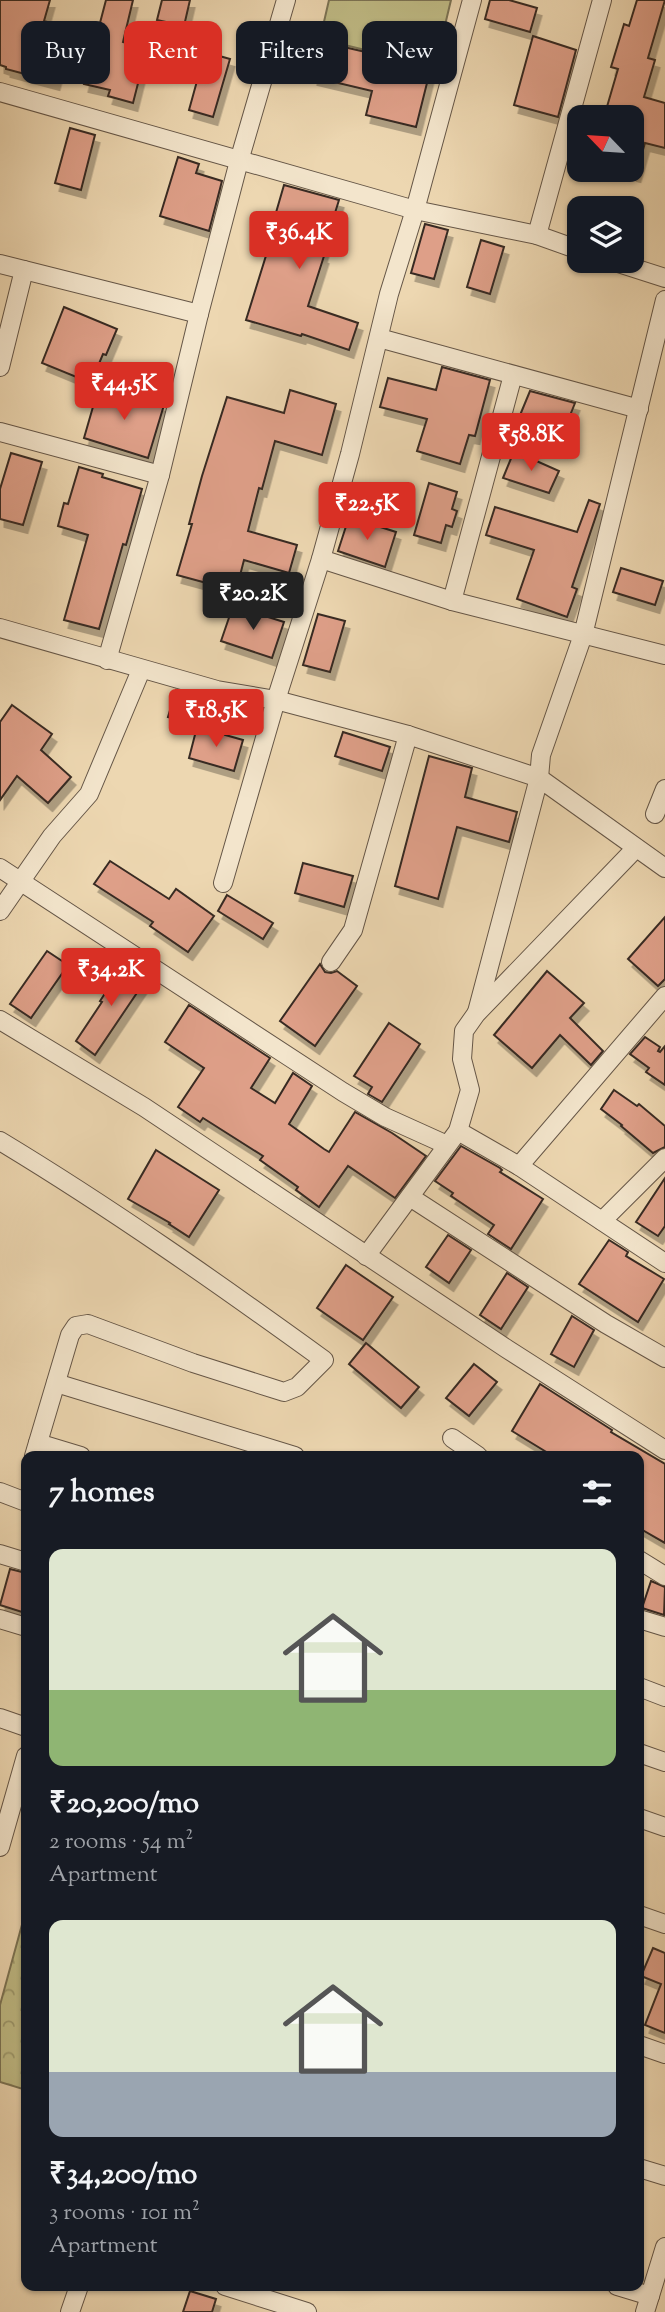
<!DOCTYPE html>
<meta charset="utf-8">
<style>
:root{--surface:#171b24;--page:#242831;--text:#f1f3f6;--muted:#9ea1a6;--accent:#d93025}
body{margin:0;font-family:"Sorts Mill Goudy",serif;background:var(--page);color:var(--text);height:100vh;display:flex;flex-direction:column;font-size:26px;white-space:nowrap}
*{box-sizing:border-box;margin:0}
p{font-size:23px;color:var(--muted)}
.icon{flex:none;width:38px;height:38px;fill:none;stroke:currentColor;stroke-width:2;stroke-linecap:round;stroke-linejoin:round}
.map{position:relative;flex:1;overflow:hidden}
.sheet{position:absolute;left:21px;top:1451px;width:623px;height:840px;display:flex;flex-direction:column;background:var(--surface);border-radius:14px;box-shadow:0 2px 5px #0004}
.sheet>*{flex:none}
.hud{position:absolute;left:21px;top:21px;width:623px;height:63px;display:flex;gap:14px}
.needle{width:46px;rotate:295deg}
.buttons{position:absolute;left:567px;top:105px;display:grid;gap:14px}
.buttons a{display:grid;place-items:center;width:77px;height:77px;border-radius:14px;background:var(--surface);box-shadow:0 2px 5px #0004;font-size:35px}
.price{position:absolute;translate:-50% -60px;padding:0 16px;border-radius:7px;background:var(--accent);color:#fff;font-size:23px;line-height:46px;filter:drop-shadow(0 2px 4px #0008)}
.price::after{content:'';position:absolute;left:50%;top:42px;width:21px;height:16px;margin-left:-10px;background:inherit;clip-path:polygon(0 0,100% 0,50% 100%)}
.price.active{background:#222;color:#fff}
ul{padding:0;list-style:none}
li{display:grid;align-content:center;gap:14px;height:371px;padding:0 28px}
li span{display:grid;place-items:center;height:217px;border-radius:14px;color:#555}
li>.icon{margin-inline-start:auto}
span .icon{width:126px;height:126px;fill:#fffc;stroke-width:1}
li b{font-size:30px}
h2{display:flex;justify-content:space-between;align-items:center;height:84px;padding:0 28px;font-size:30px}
.pill{padding:0 24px;border-radius:14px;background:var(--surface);box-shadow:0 2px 5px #0004;font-size:24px;line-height:63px}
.pill.active{background:var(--accent);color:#fff}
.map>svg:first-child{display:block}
.park{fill:url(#park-crowns);stroke:#7c7455;stroke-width:2}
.garden{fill:#c0bc86;stroke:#7c7455;stroke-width:2}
.building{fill:#de9f88;stroke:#382b24;stroke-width:2;filter:url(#shadow)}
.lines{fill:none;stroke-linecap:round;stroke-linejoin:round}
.minor-casing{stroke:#655647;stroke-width:20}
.minor{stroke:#f3e5cc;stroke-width:18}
</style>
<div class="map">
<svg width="665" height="2312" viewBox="0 0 665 2312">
<defs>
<pattern id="park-crowns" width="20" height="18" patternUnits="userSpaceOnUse" patternTransform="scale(1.75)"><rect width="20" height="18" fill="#c0bc86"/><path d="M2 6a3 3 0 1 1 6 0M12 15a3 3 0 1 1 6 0" fill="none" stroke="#9d996d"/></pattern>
<filter id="shadow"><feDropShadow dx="4.5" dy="8" stdDeviation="0" flood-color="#0004"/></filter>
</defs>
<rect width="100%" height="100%" fill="#edd7b1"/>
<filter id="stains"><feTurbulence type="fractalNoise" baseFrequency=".00286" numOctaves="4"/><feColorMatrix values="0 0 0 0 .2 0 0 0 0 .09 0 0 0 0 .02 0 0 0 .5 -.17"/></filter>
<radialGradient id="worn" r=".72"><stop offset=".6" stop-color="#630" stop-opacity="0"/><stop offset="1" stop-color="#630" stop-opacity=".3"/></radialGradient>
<!-- park -->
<polygon class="park" points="26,1910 26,2090 0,2082 0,2005"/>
<!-- garden -->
<polygon class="garden" points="329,0 451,0 435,67 320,39"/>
<!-- building -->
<g class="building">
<polygon points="0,0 50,0 44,21 70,29 55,82 6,69 6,67 0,65"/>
<polygon points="106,0 133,0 123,42 147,48 133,103 108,96 110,90 84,84"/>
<polygon points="162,0 190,0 184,26 157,20"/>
<polygon points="490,0 509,0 537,8 530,32 485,19"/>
<polygon points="637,0 665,0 648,58 655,60 644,97 665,103 665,148 645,143 636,174 632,173 632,117 604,117 618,69 611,67 624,24 629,26"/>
<polygon points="533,36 576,50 558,117 514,105"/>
<polygon points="322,42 431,67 416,127 366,115 372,91 313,77"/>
<polygon points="205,52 230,59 213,117 189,110"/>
<polygon points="70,128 95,135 81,190 55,183"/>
<polygon points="178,157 199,164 196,173 222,181 209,231 160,216"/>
<polygon points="284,185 339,200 322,255 324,256 308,306 358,323 349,350 302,334 301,336 246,320 278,217 275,216"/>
<polygon points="425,224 448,230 434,279 411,273"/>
<polygon points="481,240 504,247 490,294 467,287"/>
<polygon points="64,307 117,329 106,355 103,354 91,383 42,363"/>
<polygon points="442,367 490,380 475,436 469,435 460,464 417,451 427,419 380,407 388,378 436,390"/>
<polygon points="99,386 164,405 148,458 84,438"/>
<polygon points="290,390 336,404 322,455 275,441 262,489 259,488 248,531 297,545 289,573 244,560 236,591 177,575 192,524 189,524 202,476 227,397 284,413"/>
<polygon points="530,391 575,403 561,438 518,420"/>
<polygon points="514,451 559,471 549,493 503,478"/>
<polygon points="11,453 42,462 23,525 0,519 0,489"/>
<polygon points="79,467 103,474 102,477 142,489 126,545 123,544 99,629 64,620 88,535 58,526 64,503 68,504"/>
<polygon points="429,483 457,492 452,509 457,511 452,527 446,525 441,543 414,535"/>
<polygon points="589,500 600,504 572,587 577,589 567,617 517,599 534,550 486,535 495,507 577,532"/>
<polygon points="349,517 396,532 385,567 338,551"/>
<polygon points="621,568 663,581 655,605 613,592"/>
<polygon points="233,606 284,622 272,658 221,641"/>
<polygon points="318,614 345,621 330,672 303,665"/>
<polygon points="176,690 204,698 197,725 168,717"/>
<polygon points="12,705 52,734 41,750 71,777 48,803 17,776 0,800 0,722"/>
<polygon points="197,727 243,740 234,771 189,758"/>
<polygon points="343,732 390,747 382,771 335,756"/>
<polygon points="429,756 472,768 465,797 517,812 509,842 457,827 438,899 395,886"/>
<polygon points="110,861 169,899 176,889 214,916 188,952 150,926 153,922 94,884"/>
<polygon points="303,863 353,876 344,907 295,893"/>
<polygon points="227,895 273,923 263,939 218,911"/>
<polygon points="665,917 665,979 658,986 628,959"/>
<polygon points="47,951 68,965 31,1018 10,1004"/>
<polygon points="125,963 147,978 95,1055 76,1041 102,1002 100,1001"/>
<polygon points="320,964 325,972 331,973 337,971 357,986 315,1046 280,1021"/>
<polygon points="547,971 584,1003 570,1018 603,1051 591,1065 560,1035 532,1068 494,1035"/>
<polygon points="189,1005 270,1058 251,1088 275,1103 293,1073 312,1086 289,1124 324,1149 329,1152 355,1112 392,1133 426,1156 395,1198 348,1166 319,1207 296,1190 298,1187 260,1160 263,1156 203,1118 200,1122 178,1107 204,1068 165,1042"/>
<polygon points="389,1023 420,1044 382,1102 368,1094 372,1087 354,1076"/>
<polygon points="645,1037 660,1047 658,1051 660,1052 665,1046 665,1085 646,1072 649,1068 630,1054"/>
<polygon points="614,1090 637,1106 639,1104 665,1126 665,1147 653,1153 621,1126 622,1125 601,1109"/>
<polygon points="461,1146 500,1168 502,1170 500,1172 543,1199 511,1249 488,1234 494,1225 451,1196 453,1193 435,1181"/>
<polygon points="156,1150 219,1190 189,1237 169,1224 170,1223 128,1199"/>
<polygon points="665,1178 665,1226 658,1236 636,1222"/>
<polygon points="448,1235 471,1250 449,1283 426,1267"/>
<polygon points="609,1240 628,1252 626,1256 664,1279 638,1322 579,1284"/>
<polygon points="346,1265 393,1297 363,1340 317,1308"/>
<polygon points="507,1273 528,1287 501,1329 480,1315"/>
<polygon points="572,1316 594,1330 574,1367 551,1354"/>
<polygon points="366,1343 419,1387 401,1408 349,1364"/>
<polygon points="474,1364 497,1382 469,1416 446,1398"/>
<polygon points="540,1384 612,1430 611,1432 665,1464 665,1543 639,1528 639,1456 553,1456 512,1431"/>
<polygon points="10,1569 26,1573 26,1598 22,1612 0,1605"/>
<polygon points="651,1581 665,1587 664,1615 642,1608"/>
<polygon points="653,1948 665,1953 665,2033 645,2025 661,1984 641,1976"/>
<polygon points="190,2291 216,2299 212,2312 183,2312"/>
</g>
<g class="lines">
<defs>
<g id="minor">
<polyline points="0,92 415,210 537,235 579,250"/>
<polyline points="537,235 602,0"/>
<polyline points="612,261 665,278"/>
<polyline points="0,264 199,314"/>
<polyline points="379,338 639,409"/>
<polyline points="0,367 24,270"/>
<polyline points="0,432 160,475"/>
<polyline points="321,559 452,601 665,655"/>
<polyline points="452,601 513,375"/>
<polyline points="0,628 217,690 276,700 408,735 539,778 541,755 583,635 665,300"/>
<polyline points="107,660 160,475 199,314 239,161 286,0"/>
<polyline points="655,814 665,789"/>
<polyline points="0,868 343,1092 385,1117 447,1145"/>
<polyline points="223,883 276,700 321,559 350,454 389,294 415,210 472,0"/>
<polyline points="0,911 52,836 89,794 141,670"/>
<polyline points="331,962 353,930 408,735"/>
<polyline points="477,1012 539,778 665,868"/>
<polyline points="0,1020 144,1107 507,1349 665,1450"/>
<polyline points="458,1131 519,1166 665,1263"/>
<path d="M0,1141C111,1208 219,1284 324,1360L297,1387L284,1392L193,1363L88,1324L76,1326L70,1335L34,1456"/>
<polyline points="519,1166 665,996"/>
<polyline points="410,1197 606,1324 665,1358"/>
<polyline points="602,1221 665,1158"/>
<polyline points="366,1256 458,1131 470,1090 462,1059 464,1031 476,1014 636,848"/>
<polyline points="56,1383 295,1456"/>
<polyline points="452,1438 478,1456"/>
<polyline points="38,1443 81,1456"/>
<polyline points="0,1492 26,1502"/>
<polyline points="0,1554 26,1562"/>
<polyline points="639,1560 665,1576"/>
<polyline points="0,1619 26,1627"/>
<polyline points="639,1619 665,1627"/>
<polyline points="639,1687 665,1697"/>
<polyline points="0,1718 26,1727"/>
<polyline points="639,1753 665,1762"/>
<polyline points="639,1818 665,1827"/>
<polyline points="0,1847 26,1756"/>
<polyline points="639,1915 665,1924"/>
<polyline points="639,2045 665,2054"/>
<polyline points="639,2168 665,2176"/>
<polyline points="225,2286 307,2312"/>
<polyline points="617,2286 650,2296"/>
<polyline points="70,2312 79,2286"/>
<polyline points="645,2312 665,2247"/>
</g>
</defs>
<!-- minor casing -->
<use href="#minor" class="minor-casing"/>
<!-- minor -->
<use href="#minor" class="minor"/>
</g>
<rect width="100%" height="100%" filter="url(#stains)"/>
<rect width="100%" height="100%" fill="url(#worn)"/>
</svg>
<div class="buttons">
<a><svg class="needle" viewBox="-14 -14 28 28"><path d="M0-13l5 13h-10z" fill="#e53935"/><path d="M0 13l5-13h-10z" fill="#9ea1a6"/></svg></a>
<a><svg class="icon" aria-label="layers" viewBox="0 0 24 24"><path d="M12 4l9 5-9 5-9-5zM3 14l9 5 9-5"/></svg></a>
</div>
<b class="price" style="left:299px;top:271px">₹36.4K</b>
<b class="price" style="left:124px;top:422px">₹44.5K</b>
<b class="price" style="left:531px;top:473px">₹58.8K</b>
<b class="price" style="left:367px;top:542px">₹22.5K</b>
<b class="price active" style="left:253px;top:632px">₹20.2K</b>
<b class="price" style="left:216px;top:749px">₹18.5K</b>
<b class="price" style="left:111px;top:1008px">₹34.2K</b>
<div class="hud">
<a class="pill">Buy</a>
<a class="pill active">Rent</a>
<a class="pill">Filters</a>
<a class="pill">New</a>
</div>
<section class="sheet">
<h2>7 homes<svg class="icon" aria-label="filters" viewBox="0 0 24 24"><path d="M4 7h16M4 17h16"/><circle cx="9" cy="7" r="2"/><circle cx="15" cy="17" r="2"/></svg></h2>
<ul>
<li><span style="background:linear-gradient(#dfe7d0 65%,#8fb573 0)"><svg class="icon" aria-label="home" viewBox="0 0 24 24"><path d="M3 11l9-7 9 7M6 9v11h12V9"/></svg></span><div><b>₹20,200/mo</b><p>2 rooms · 54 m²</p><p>Apartment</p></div></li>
<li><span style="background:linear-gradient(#dfe7d0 70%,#9aa5b1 0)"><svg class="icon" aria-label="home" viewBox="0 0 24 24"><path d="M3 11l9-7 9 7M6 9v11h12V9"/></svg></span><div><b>₹34,200/mo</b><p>3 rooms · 101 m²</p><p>Apartment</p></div></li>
</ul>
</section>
</div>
